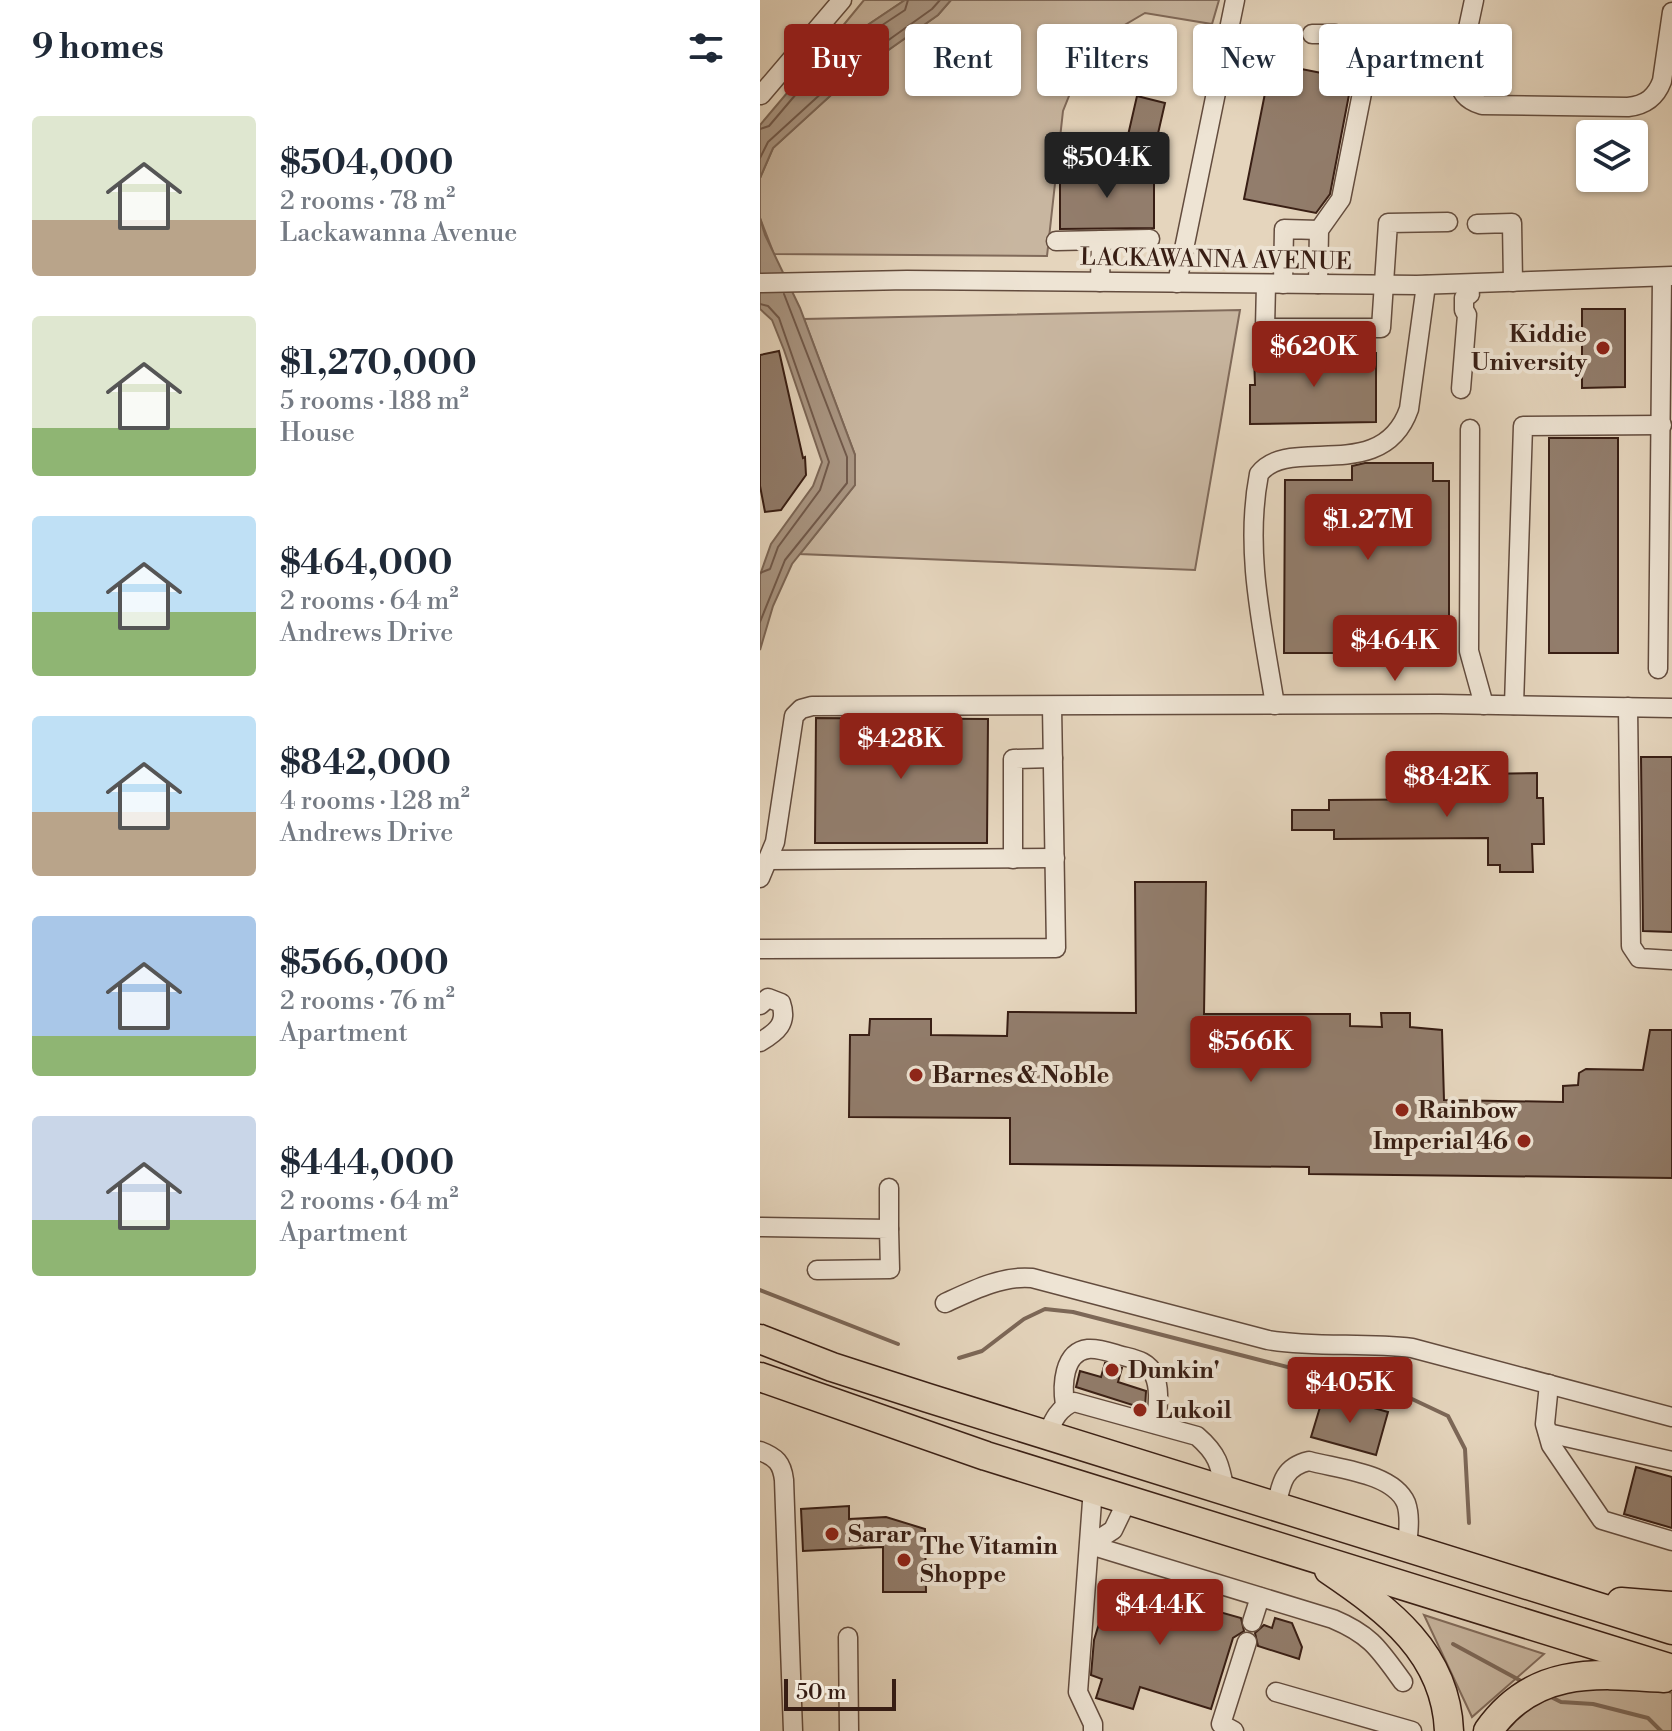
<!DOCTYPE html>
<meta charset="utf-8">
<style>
:root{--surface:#fff;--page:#f2f2f3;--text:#1f2937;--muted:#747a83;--accent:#8f2418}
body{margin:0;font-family:"Libre Bodoni",serif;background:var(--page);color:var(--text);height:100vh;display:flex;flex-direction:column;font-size:30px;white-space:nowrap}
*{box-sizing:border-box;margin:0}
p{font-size:26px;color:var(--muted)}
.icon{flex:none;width:44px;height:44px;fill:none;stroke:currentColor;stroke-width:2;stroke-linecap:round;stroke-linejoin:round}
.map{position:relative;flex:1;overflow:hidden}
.details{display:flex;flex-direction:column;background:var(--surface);width:760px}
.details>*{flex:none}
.banner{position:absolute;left:24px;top:24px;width:760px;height:72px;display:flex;gap:16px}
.controls{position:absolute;left:816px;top:120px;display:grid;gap:16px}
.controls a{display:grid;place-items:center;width:72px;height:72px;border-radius:8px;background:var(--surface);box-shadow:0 2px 6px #0004;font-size:40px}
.scale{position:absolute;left:24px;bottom:20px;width:112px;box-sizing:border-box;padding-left:8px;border:4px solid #381e14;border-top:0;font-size:22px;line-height:28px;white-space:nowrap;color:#381e14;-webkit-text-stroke:6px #eee4d4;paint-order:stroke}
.price{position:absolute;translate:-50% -68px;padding:0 18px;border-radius:8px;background:var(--accent);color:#fff;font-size:26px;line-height:52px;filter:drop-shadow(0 2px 4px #0008)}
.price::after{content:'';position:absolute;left:50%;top:48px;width:24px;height:18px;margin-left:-12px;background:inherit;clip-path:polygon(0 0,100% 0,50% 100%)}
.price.current{background:#222;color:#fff}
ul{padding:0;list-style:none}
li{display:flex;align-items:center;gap:24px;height:200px;padding:0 32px}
li span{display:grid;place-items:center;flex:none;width:224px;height:160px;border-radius:8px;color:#555}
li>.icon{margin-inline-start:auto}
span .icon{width:96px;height:96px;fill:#fffc;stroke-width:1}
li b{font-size:34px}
h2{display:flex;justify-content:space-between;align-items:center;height:96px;padding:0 32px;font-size:34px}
.tag{padding:0 28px;border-radius:8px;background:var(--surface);box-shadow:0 2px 6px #0004;font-size:28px;line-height:72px}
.tag.current{background:var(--accent);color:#fff}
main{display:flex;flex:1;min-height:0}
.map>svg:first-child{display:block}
.green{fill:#c8b6a0;stroke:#806a5a;stroke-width:2}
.water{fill:#aa9784;stroke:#7c6757;stroke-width:2}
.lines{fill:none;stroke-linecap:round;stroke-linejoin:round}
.shore{stroke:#715a4c;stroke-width:2}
.stream{stroke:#7c6757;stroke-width:4}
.building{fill:#927d6c;stroke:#381e14;stroke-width:2}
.minor-casing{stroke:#634c3e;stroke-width:21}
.highway-casing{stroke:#381e14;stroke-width:31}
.minor{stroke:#eee4d4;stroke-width:18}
.highway{stroke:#e5d5bd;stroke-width:28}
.poi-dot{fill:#8f2418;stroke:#eee4d4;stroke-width:3}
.labels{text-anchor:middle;stroke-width:8;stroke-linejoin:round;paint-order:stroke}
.street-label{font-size:24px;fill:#381e14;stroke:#eee4d4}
.poi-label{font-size:24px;font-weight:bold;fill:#381e14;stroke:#eee4d4;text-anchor:start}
</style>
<main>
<section class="details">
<h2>9 homes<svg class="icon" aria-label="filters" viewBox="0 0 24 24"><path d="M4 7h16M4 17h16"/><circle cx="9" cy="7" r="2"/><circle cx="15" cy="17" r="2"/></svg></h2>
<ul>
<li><span style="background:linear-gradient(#dfe7d0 65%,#b9a48a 0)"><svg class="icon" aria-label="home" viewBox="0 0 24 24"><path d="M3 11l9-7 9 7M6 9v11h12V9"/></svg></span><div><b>$504,000</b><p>2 rooms · 78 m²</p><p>Lackawanna Avenue</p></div></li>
<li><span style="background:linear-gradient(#dfe7d0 70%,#8fb573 0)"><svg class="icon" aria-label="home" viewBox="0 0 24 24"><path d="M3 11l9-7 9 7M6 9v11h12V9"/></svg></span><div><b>$1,270,000</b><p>5 rooms · 188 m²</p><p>House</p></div></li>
<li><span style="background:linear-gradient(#bfe0f5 60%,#8fb573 0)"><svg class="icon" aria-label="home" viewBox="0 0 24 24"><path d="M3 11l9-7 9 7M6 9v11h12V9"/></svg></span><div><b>$464,000</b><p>2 rooms · 64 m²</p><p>Andrews Drive</p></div></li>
<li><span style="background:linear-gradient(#bfe0f5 60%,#b9a48a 0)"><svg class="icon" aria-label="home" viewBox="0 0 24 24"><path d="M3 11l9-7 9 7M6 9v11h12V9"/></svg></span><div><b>$842,000</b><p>4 rooms · 128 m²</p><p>Andrews Drive</p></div></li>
<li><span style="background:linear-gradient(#a9c7e8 75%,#8fb573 0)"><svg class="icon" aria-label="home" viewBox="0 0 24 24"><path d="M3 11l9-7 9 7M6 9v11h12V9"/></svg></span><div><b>$566,000</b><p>2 rooms · 76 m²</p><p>Apartment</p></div></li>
<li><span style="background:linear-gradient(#c9d6e8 65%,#8fb573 0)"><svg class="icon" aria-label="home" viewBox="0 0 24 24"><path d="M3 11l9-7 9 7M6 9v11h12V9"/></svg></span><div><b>$444,000</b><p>2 rooms · 64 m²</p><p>Apartment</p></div></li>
</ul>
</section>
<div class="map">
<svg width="912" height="1731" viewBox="0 0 912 1731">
<rect width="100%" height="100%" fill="#e5d5bd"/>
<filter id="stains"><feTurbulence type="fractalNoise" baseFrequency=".0025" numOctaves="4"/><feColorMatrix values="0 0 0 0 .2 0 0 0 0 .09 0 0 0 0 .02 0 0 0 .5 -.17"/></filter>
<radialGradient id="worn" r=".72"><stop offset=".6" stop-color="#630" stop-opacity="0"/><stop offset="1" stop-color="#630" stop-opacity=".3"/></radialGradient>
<!-- green -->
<g class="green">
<polygon points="104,0 145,0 54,61"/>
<polygon points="191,0 459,0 452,24 385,13 329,46 303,111 287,256 14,254 0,218 0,178 13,148 93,75 178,15"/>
<polygon points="480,310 435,570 40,554 95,485 95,455 44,319"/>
<polygon points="664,1615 784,1654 712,1717"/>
<polygon points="865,1679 912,1693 912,1731 733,1731 797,1690"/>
</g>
<!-- water -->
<g class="water">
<polygon points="145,0 191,0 178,15 93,75 13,148 0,178 0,125 54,61"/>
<polygon points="0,218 5,235 40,308 95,455 95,485 32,564 13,606 0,650 0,575 11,544 53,486 62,462 24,350 12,320 0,309"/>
</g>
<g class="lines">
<!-- shore -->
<g class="shore">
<polyline points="0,129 9,126 59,67 145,10 148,0"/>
<polyline points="0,158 8,142 88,69 172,9 180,0"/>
<polyline points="0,304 8,306 19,318 69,462 60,490 18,547 10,569 0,573"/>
<polyline points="0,622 25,560 87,483 87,457 24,294"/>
</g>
<!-- stream -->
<g class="stream">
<polyline points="0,1290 138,1344"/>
<polyline points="199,1358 222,1351 264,1319 285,1309 313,1312 652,1399 688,1416 705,1449 709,1523"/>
<polyline points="693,1644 763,1682"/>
<polyline points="789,1696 801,1702 833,1704 888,1718 901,1731"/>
</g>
</g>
<!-- building -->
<g class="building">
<polygon points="511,63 592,79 570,194 556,213 484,199"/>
<polygon points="377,96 405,103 394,151 366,144"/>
<polygon points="394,172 394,228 300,229 300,173"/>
<polygon points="822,309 865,309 865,387 822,388"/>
<polygon points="19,351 43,458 45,457 46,475 21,510 5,512 0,486 0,355"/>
<polygon points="616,353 616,422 490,424 490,385 495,385 494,355"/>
<rect x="789" y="438" width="69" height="215"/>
<polygon points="605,463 673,463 673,481 689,481 689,653 524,653 525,480 592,480 592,466"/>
<polygon points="56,718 228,719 227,843 55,843"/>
<polygon points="881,757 912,757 912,932 883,931"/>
<polygon points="777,773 777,798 783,798 784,844 772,844 773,872 740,872 740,865 728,865 728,838 574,839 574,830 532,830 532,810 569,810 569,800 720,799 720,774"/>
<polygon points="375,882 446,882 444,1014 590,1014 590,1026 622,1027 621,1013 650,1013 650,1027 682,1030 684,1100 803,1102 803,1086 818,1085 819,1073 826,1069 883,1070 890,1030 912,1030 912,1178 549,1174 549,1167 250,1164 250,1118 89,1117 90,1035 109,1035 110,1019 171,1019 171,1035 247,1036 248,1012 376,1013"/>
<polygon points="345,1363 362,1368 358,1382 386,1391 385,1409 316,1387 320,1371 341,1377"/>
<polygon points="564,1394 628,1412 616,1455 551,1437"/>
<polygon points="876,1467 912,1477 912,1528 864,1514"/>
<polygon points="89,1506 89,1519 126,1517 165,1529 166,1592 123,1592 123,1547 43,1551 41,1509"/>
<polygon points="352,1581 410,1599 417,1596 427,1598 431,1604 481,1618 484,1631 473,1638 451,1709 380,1687 373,1709 336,1698 342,1679 331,1675 334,1640"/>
<polygon points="515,1618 532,1623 542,1647 539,1659 498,1646 495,1633 504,1625 512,1628"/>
</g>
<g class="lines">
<defs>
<g id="minor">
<path d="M714,0L698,75C699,92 706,100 722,105L868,107C886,105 896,97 902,81L912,12"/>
<polyline points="552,34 575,34 606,73 581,199 559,230 558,284"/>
<polyline points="1,95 82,0"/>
<polyline points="717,224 752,223 753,282"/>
<polyline points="296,241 390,239"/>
<polyline points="340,282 341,240"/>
<polyline points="0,283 147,280 657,285 912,276"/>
<polyline points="417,283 475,0"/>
<polyline points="506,284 505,328 621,328 628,223 688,222"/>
<polyline points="523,284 524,229 559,230"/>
<polyline points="701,389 707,315 704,310 704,298 710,294"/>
<polyline points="710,429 709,651 724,705"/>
<polyline points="898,669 902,277"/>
<path d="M515,705C503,629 484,552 499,474C529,434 622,486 649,409L666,285"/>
<polyline points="754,705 763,426 902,425"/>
<polyline points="868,707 871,946 879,958 912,960"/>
<polyline points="253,859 253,759 293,758"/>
<polyline points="8,860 295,858"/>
<polyline points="0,878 15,842 34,716 41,709 52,706 680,704 912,708"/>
<polyline points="0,949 296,948 292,706"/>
<path d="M0,1005L8,998L21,1003C28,1023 17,1032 0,1042"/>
<polyline points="129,1188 129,1229"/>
<polyline points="0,1227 129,1229 130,1269 57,1270"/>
<path d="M185,1303C211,1291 243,1275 272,1278L508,1340C556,1348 604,1342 652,1348L912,1417"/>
<polyline points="789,1384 785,1424 791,1445 842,1520 912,1541"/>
<path d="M305,1405C302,1386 303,1352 328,1349C338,1348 349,1352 359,1355C373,1359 388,1360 394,1375C401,1390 397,1409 396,1424"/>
<polyline points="788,1433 912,1461"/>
<path d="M287,1435C293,1421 298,1408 314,1402L437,1436C458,1454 460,1465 465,1491"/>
<path d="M0,1451C16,1457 22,1463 24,1480L33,1731"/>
<path d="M516,1507C521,1484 523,1467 549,1461C578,1469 633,1473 646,1503C651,1517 648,1534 647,1548"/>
<path d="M330,1545L573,1619C611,1635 619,1649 643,1682"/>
<polyline points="330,1545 353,1530 368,1499"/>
<polyline points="492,1622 500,1597"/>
<polyline points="88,1637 89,1731"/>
<polyline points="516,1692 652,1731"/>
<polyline points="333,1731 333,1724 318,1692 333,1488"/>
<polyline points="474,1731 461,1724 487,1642"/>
</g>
<g id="highway">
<polyline points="0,1339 72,1367 168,1398 912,1630"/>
<polyline points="0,1377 226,1456 912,1669"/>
<path d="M569,1570C628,1610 686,1653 689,1731"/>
<polyline points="861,1602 912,1606"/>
<path d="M728,1731C773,1667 834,1673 904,1678"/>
</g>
</defs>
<!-- minor casing -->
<use href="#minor" class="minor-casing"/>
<!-- highway casing -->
<use href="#highway" class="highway-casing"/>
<!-- minor -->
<use href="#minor" class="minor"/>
<!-- highway -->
<use href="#highway" class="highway"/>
</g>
<!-- markers -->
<g class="poi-dot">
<circle cx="843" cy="348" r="8"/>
<circle cx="156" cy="1075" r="8"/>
<circle cx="642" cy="1110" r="8"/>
<circle cx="764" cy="1141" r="8"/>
<circle cx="352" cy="1370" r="8"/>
<circle cx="380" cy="1410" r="8"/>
<circle cx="72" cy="1534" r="8"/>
<circle cx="144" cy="1560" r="8"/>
</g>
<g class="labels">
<!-- street labels -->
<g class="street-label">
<text transform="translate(456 259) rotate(1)" y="8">LACKAWANNA AVENUE</text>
</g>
<!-- poi labels -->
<g class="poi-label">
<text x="827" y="342" text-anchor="end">Kiddie<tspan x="827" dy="28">University</tspan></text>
<text x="172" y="1083">Barnes &amp; Noble</text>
<text x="658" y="1118">Rainbow</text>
<text x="748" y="1149" text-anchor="end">Imperial 46</text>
<text x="368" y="1378">Dunkin'</text>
<text x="396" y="1418">Lukoil</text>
<text x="88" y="1542">Sarar</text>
<text x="160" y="1554">The Vitamin<tspan x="160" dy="28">Shoppe</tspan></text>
</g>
</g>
<rect width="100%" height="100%" filter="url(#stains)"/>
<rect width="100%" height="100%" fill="url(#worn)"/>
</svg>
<div class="controls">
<a><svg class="icon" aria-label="layers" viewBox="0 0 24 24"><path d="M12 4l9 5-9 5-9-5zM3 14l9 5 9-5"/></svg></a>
</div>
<div class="scale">50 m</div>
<b class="price current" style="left:347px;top:200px">$504K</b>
<b class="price" style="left:554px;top:389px">$620K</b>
<b class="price" style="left:608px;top:562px">$1.27M</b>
<b class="price" style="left:635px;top:683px">$464K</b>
<b class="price" style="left:141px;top:781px">$428K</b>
<b class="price" style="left:687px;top:819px">$842K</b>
<b class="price" style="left:491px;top:1084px">$566K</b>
<b class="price" style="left:590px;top:1425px">$405K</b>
<b class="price" style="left:400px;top:1647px">$444K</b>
<div class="banner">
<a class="tag current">Buy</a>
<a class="tag">Rent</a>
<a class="tag">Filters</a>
<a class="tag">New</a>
<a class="tag">Apartment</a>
</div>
</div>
</main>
